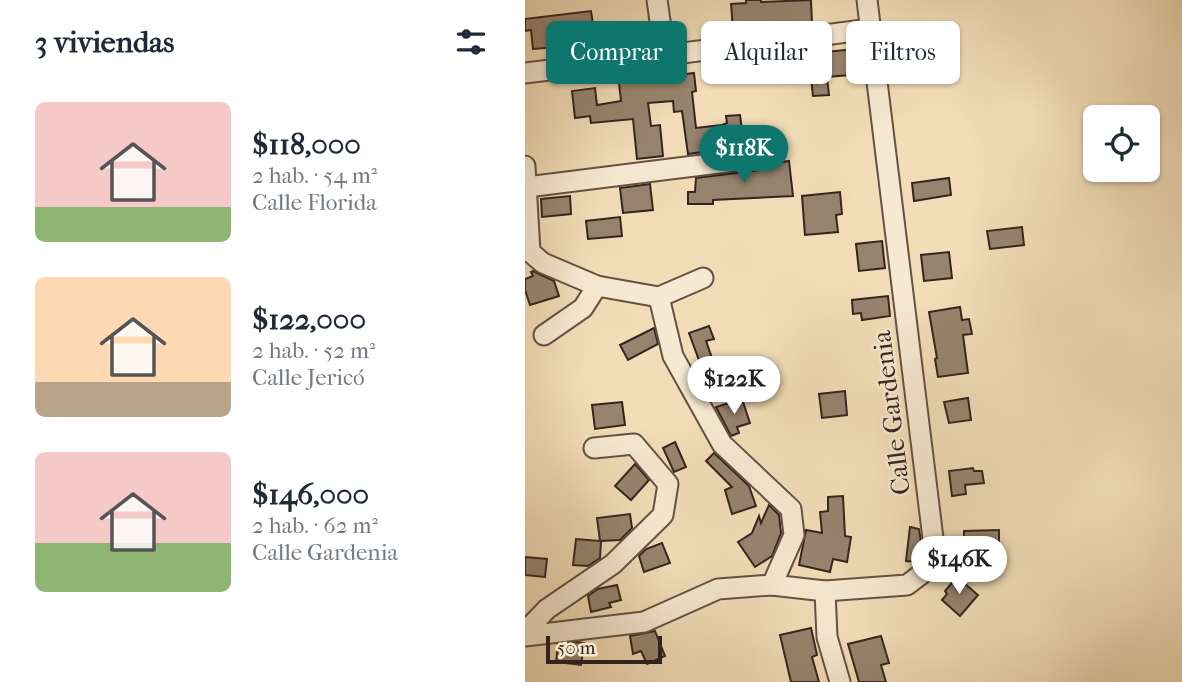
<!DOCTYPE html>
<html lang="es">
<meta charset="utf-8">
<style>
:root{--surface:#fff;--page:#f2f2f3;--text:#1f2937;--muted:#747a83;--accent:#0f766e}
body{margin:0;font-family:"IM FELL French Canon",serif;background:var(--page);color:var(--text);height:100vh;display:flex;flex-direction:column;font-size:26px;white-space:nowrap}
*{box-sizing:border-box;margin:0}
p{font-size:23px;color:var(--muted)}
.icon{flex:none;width:38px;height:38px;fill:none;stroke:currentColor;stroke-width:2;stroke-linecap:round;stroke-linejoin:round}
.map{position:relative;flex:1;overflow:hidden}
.details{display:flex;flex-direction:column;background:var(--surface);width:525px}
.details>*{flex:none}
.hud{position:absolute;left:21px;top:21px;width:530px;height:63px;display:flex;gap:14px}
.buttons{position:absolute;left:558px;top:105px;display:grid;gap:14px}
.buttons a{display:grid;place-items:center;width:77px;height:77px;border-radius:10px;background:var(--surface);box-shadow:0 2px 5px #0004;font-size:35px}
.scale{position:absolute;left:21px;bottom:18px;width:116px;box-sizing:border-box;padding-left:7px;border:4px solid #35241e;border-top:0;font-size:19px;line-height:24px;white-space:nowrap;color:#35241e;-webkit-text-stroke:5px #f7e9d1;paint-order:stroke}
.price{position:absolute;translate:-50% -60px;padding:0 16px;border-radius:24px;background:#fff;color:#222;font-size:23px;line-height:46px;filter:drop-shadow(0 2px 4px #0008)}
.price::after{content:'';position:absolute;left:50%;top:42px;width:21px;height:16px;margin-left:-10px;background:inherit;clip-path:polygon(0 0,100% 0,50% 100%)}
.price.current{background:var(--accent);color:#fff}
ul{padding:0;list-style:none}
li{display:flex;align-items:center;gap:21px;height:175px;padding:0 35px}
li span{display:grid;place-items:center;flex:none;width:196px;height:140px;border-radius:10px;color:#555}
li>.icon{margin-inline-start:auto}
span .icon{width:84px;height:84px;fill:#fffc;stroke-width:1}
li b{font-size:30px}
h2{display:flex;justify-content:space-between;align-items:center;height:84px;padding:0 35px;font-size:30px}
.tag{padding:0 24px;border-radius:10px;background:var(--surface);box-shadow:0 2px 5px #0004;font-size:24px;line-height:63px}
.tag.current{background:var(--accent);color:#fff}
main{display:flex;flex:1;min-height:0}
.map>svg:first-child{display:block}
.building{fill:#97846e;stroke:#35241e;stroke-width:2}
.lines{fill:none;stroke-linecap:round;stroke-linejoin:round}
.minor-casing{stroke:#645244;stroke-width:23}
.minor{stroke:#f7e9d1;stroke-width:19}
.labels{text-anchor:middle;stroke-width:5;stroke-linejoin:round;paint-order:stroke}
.street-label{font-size:26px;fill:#35241e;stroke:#f7e9d1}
</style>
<main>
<section class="details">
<h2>3 viviendas<svg class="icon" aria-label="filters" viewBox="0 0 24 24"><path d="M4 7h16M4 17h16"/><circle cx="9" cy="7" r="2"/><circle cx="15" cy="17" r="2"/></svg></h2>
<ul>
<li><span style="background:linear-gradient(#f6c9c9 75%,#8fb573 0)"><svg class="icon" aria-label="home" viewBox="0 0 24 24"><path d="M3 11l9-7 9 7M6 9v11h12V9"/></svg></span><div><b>$118,000</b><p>2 hab. · 54 m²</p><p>Calle Florida</p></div></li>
<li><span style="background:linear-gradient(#ffd9b3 75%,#b9a48a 0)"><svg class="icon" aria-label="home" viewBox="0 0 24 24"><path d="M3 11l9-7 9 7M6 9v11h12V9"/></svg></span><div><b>$122,000</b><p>2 hab. · 52 m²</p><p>Calle Jericó</p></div></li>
<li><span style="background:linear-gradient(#f6c9c9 65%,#8fb573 0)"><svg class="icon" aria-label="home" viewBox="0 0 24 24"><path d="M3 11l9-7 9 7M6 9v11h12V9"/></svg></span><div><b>$146,000</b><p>2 hab. · 62 m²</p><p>Calle Gardenia</p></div></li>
</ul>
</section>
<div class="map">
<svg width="657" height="682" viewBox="0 0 657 682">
<rect width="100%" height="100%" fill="#f2ddb8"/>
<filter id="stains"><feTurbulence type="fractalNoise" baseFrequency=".00286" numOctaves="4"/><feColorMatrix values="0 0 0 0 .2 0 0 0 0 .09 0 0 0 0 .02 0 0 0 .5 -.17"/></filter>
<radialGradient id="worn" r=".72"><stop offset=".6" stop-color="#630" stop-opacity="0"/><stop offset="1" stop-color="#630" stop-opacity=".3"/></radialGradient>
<!-- building -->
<g class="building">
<polygon points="221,0 236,0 236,2 286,0 287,24 208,30 206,4 221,3"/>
<polygon points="66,11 71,44 8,49 6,30 0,31 0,19"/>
<polygon points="300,48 301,52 329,49 330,57 334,57 336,71 325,72 325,75 302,77 304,95 288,96 283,50"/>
<polygon points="169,73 171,91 167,92 171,128 197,125 202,123 201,116 215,115 219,146 163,154 157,111 149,112 148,101 123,103 126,126 135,125 138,156 112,159 108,119 66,123 65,116 50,118 47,91 70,88 72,105 96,101 94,83"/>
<polygon points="264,161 268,196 188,200 188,204 163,204 163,192 170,192 171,178 235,170 243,164"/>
<polygon points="424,178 426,195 389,201 387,183"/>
<polygon points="125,184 128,210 98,213 95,188"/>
<polygon points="315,192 317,214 311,215 313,232 280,235 277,196"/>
<polygon points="45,196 46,214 17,217 16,199"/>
<polygon points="95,217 97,236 63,239 61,221"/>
<polygon points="497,227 499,245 465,249 462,231"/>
<polygon points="357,241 360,268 334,271 331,244"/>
<polygon points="424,252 427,278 399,281 396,255"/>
<polygon points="8,271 29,281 34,296 5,305 0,290 0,279 8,276 6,272"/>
<polygon points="363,296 365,316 337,320 336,313 328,314 327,300"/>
<polygon points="435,307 437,320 444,319 447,334 438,335 443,373 413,377 410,359 412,358 404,312"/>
<polygon points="184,326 189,339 181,341 187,358 175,363 164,333"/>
<polygon points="129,328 133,344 103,360 95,345"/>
<polygon points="320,391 322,415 297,418 294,394"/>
<polygon points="443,398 446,420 424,423 419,402"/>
<polygon points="217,399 225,423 212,427 214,433 206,436 191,407"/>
<polygon points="97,402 100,425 70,429 67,405"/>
<polygon points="150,442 161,467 149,472 138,448"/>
<polygon points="189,453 224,486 231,506 207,514 200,490 207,487 181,461"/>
<polygon points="110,464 124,480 106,500 90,486"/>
<polygon points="448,468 449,471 457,471 459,483 440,485 441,494 427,496 424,471"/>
<polygon points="318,496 320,536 326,537 322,562 308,559 305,572 274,565 281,530 297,533 295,512 303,511 303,497"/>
<polygon points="244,505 254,515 256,533 247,556 230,567 213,542 227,533 234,516 236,523"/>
<polygon points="105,514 107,528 95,540 76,541 75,558 63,566 48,565 51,539 75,541 72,518"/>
<polygon points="385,527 394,529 398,555 392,562 381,561"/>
<polygon points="474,530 474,560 439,560 439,531"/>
<polygon points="137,543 145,563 119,572 114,556 121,549"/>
<polygon points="0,557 22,559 20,577 0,575"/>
<polygon points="432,577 453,595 435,616 417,600 422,594 420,591"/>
<polygon points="92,585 96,600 84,603 86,607 66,612 63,596 73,589"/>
<polygon points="286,628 292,655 287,657 294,682 266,682 255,635"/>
<polygon points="130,631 140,656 122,664 116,651 108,654 105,636"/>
<polygon points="356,636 364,663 356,665 361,682 334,682 323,644"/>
<polygon points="53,642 59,643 56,665 31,662 33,644"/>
</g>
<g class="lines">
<defs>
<g id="minor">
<polyline points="132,0 140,56"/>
<polyline points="0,73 346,29"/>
<polyline points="0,166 5,252 18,263 72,286 134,297 178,278"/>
<polyline points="2,187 233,158"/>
<polyline points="134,297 148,356 197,444 266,509 269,535 247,585"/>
<polyline points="19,335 58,308 72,286"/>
<polyline points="300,591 302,637 315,682"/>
<polyline points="0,632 22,609 88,564 138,515 143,484 109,444 69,448"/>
<polyline points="0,636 119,622 193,589 247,585 300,591 382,585 411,563 342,0"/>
</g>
</defs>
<!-- minor casing -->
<use href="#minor" class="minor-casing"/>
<!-- minor -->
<use href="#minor" class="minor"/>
</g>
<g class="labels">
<!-- street labels -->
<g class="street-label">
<text transform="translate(366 413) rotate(-97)" y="9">Calle Gardenia</text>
</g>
</g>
<rect width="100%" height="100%" filter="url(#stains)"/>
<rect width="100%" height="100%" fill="url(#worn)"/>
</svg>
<div class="buttons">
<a><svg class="icon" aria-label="locate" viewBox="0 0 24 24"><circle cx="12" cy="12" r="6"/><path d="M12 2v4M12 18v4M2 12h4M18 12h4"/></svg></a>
</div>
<div class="scale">50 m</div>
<b class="price current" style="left:219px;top:185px">$118K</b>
<b class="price" style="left:209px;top:416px">$122K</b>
<b class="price" style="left:434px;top:596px">$146K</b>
<div class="hud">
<a class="tag current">Comprar</a>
<a class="tag">Alquilar</a>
<a class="tag">Filtros</a>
</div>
</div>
</main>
